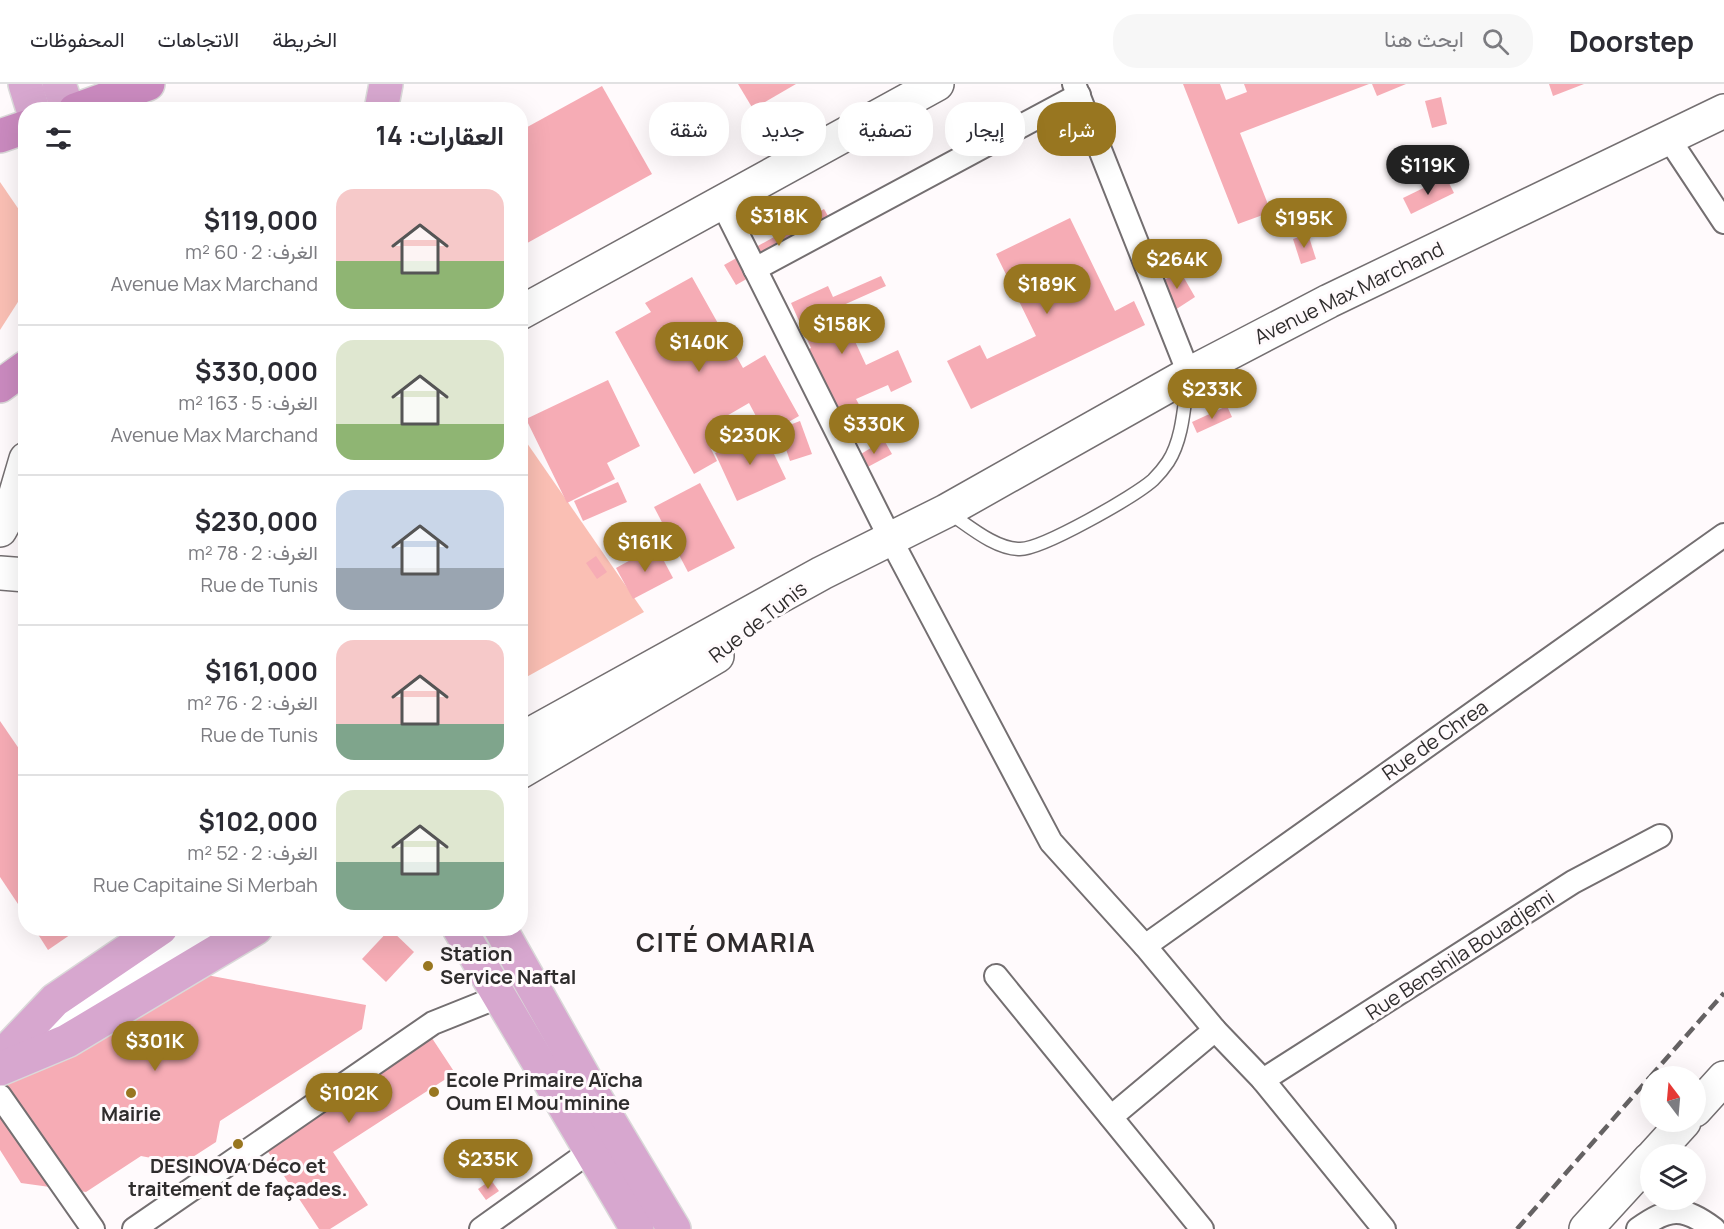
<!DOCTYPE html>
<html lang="ar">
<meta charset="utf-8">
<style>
:root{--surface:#fff;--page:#f7f7f7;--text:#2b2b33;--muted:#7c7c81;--line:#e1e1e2;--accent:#987620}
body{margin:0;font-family:Manrope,Vazirmatn,sans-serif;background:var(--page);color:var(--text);direction:rtl;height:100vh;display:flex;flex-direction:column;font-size:22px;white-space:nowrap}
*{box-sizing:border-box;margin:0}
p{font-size:20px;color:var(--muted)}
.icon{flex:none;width:33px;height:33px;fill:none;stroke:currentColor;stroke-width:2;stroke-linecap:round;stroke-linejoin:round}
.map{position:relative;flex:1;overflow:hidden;direction:ltr}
.details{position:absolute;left:18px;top:18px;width:510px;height:834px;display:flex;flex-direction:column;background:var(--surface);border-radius:24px;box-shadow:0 6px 24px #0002;direction:rtl}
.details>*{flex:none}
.hud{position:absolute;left:546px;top:18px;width:570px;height:54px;direction:rtl;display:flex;gap:12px}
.needle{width:39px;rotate:344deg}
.tools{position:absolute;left:1640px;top:982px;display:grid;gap:12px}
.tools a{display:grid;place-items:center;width:66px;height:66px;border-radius:50%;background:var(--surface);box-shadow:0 6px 24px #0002;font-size:30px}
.price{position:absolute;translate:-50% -51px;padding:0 14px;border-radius:21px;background:var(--accent);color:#fff;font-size:20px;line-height:39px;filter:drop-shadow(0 2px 3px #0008)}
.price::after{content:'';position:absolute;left:50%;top:36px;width:18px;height:14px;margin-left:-9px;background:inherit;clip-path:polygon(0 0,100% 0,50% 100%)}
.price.current{background:#222;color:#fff}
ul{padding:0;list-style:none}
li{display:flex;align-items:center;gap:18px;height:150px;padding:0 24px}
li+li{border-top:2px solid var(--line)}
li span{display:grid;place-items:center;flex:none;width:168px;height:120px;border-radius:18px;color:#555}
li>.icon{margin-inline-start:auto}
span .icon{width:72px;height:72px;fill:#fffc;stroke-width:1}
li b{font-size:26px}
h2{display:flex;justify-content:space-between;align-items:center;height:72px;padding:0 24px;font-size:26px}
.chip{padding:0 21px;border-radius:24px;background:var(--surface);box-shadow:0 6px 24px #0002;font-size:21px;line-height:54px}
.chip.current{background:var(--accent);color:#fff}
header{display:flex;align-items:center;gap:36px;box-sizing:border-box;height:84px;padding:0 30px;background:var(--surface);border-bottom:2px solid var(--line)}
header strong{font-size:28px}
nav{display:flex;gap:33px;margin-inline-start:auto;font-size:21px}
.search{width:420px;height:54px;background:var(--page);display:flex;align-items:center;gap:15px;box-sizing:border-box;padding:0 21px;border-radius:24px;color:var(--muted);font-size:22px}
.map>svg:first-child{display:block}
.green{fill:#fabfb4}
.building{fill:#f6acb5}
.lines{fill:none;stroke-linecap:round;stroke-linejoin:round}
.service-casing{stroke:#746f71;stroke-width:15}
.minor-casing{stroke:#746f71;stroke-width:26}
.secondary-casing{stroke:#746f71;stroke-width:36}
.primary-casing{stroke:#dad9d9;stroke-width:36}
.trunk-casing{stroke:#dad9d9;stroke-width:36}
.service{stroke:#fff;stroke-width:12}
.minor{stroke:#fff;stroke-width:22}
.secondary{stroke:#fff;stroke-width:33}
.primary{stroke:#d7a7cf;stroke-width:33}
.trunk{stroke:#ca8abf;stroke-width:33}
.rail{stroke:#656263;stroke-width:4.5;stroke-dasharray:12 6;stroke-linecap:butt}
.poi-dot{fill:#987620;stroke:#fffafc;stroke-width:2}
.labels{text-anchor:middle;stroke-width:6;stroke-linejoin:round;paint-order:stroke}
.street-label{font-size:20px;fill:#2f2d2d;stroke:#fffafc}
.poi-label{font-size:20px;font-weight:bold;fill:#2f2d2d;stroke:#fffafc;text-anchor:start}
.district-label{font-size:26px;font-weight:bold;letter-spacing:1.5px;fill:#2f2b2c;stroke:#fffafc}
</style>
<header>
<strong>Doorstep</strong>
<div class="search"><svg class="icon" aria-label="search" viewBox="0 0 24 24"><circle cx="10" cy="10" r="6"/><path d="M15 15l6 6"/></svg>ابحث هنا</div>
<nav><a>الخريطة</a><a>الاتجاهات</a><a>المحفوظات</a></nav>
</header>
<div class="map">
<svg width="1724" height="1145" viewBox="0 0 1724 1145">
<rect width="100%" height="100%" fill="#fffafc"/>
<!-- green -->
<g class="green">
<polygon points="0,98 26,136 25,207 0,246"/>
<polygon points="520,349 644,528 521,596 520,596"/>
</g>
<!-- building -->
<g class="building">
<polygon points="738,0 796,0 753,25"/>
<polygon points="1183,0 1220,0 1226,16 1247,8 1244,0 1369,0 1240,49 1271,128 1238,140"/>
<polygon points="1372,0 1406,0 1377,12"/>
<polygon points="1549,0 1584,0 1553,12"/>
<polygon points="602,2 652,90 520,163 520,47"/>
<polygon points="1441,13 1447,40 1432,44 1425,17"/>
<polygon points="1446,93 1454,109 1411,130 1403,114"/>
<polygon points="824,125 835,144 736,201 724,181"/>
<polygon points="1070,134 1115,227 1134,217 1145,241 971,325 947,277 980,261 987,275 1036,252 996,170"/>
<polygon points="1308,150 1316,175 1301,180 1293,155"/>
<polygon points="1180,187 1195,213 1175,226 1159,199"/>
<polygon points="881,192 886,202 839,223 866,281 898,266 912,298 891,308 888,301 856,315 863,328 829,344 796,271 811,264 791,219 828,202 833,213"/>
<polygon points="692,193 743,284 765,271 799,332 766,351 749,319 718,337 724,348 707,357 717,377 694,390 615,248 651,228 645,219"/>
<polygon points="608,296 640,362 607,379 615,395 567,419 526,335"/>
<polygon points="1227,322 1232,333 1197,349 1192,338"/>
<polygon points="800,337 812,370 790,377 779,345"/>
<polygon points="763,347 786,395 737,417 715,369"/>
<polygon points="884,356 892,370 864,385 856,373"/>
<polygon points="618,398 627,418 583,437 574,417"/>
<polygon points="700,399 735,464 688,488 654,423"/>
<polygon points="656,462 673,494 633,515 616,484"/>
<polygon points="596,472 607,488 597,495 586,479"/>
<polygon points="0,637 26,675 26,832 0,793"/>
<polygon points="34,844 80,844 48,866"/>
<polygon points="390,845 414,868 386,898 362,875"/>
<polygon points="153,881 366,921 362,945 220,1037 216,1058 182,1080 141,1072 86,1108 21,1099 0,1066 0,978"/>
<polygon points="424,942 455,989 333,1068 368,1121 330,1145 319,1145 257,1051"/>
<polygon points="491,1096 499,1107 486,1116 478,1105"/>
</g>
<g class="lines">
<defs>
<path id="service" d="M948,428C969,442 995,465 1020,465C1043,465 1135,412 1153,396C1158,391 1164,384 1168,378C1183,355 1184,321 1188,294"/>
<g id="minor">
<polyline points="1074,0 1189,290"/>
<polyline points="1669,55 1724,138"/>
<polyline points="722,119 890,454 1051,758 1145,862 1215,946 1263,996 1384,1145"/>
<polyline points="755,185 1079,11"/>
<polyline points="1145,862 1724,451"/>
<polyline points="996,892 1202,1145"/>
<polyline points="1263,996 1573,798 1660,752"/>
<polyline points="0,1012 93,1145"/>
<polyline points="1111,1033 1215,946"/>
<polyline points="134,1145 433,939 498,913"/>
<polyline points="481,1145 589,1068"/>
<path d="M1638,1145C1669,1123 1683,1122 1714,1145"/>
</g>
<g id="secondary">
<polyline points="520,229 937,0"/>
<polyline points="0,446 11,426 26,375"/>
<polyline points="0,489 26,491"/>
<polyline points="520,656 822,489 946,427 1189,290 1329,217 1724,27"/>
<polyline points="520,688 717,572"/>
<polyline points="52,948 215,844"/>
<polyline points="1695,1026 1724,994"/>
<polyline points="1654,1071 1684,1038"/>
<polyline points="1586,1145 1650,1075"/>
</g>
<g id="primary">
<polyline points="25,0 33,26"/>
<polyline points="59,0 68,26"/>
<polyline points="381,26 386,0"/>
<polyline points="459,844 637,1145"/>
<polyline points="500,844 598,1018 674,1145"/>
<polyline points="0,974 55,916 161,844"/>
<polyline points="0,985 67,957 256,844"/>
</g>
<g id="trunk">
<polyline points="75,26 148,0"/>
<polyline points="0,52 26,43"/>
<polyline points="0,302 26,283"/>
</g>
</defs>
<!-- service casing -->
<use href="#service" class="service-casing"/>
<!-- minor casing -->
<use href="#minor" class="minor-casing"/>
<!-- secondary casing -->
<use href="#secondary" class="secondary-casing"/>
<!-- primary casing -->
<use href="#primary" class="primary-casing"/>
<!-- trunk casing -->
<use href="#trunk" class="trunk-casing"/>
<!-- service -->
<use href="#service" class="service"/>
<!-- minor -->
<use href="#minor" class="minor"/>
<!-- secondary -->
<use href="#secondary" class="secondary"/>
<!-- primary -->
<use href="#primary" class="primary"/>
<!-- trunk -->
<use href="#trunk" class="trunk"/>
<!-- rail -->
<g class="rail">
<polyline points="1650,993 1724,909"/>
<polyline points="1517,1145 1650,993"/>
</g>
</g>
<!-- markers -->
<g class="poi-dot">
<circle cx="428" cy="882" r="6"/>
<circle cx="434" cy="1008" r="6"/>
<circle cx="131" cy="1009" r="6"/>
<circle cx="238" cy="1060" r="6"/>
</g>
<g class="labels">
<!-- street labels -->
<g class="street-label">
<text transform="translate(1349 209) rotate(-26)" y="7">Avenue Max Marchand</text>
<text transform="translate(758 538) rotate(-38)" y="7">Rue de Tunis</text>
<text transform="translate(1435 656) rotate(-35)" y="7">Rue de Chrea</text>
<text transform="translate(1460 871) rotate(-33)" y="7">Rue Benshila Bouadjemi</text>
</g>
<!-- poi labels -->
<g class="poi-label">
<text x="440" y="877">Station<tspan x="440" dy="23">Service Naftal</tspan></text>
<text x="446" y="1003">Ecole Primaire Aïcha<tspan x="446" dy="23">Oum El Mou'minine</tspan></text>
<text x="131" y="1037" text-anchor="middle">Mairie</text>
<text x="238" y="1089" text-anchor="middle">DESINOVA Déco et<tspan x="238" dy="23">traitement de façades.</tspan></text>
</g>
<!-- district labels -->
<g class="district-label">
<text x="726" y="868">CITÉ OMARIA</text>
</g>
</g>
</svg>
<div class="tools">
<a><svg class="needle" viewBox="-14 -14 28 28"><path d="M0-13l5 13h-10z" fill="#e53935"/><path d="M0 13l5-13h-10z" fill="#7c7c81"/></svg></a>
<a><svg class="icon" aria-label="layers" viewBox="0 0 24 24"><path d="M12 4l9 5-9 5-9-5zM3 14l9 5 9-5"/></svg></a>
</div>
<b class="price current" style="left:1428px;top:112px">$119K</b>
<b class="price" style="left:779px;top:163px">$318K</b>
<b class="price" style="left:1304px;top:165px">$195K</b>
<b class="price" style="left:1177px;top:206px">$264K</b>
<b class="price" style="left:1047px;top:231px">$189K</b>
<b class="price" style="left:842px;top:271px">$158K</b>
<b class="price" style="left:699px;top:289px">$140K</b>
<b class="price" style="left:1212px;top:336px">$233K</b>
<b class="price" style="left:874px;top:371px">$330K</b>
<b class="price" style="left:750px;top:382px">$230K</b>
<b class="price" style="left:645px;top:489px">$161K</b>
<b class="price" style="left:155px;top:988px">$301K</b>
<b class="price" style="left:349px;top:1040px">$102K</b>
<b class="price" style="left:488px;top:1106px">$235K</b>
<div class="hud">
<a class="chip current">شراء</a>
<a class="chip">إيجار</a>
<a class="chip">تصفية</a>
<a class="chip">جديد</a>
<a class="chip">شقة</a>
</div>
<section class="details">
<h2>العقارات: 14<svg class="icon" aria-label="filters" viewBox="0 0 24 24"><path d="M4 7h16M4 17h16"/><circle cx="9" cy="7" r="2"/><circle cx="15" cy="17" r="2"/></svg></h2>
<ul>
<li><span style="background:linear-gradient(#f6c9c9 60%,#8fb573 0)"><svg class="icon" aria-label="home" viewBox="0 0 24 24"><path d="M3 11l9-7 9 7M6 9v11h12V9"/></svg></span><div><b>$119,000</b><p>الغرف: 2 · 60 m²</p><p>Avenue Max Marchand</p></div></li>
<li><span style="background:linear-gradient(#dfe7d0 70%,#8fb573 0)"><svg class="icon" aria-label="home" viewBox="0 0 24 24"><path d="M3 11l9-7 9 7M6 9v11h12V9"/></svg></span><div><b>$330,000</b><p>الغرف: 5 · 163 m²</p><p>Avenue Max Marchand</p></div></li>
<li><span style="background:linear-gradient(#c9d6e8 65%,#9aa5b1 0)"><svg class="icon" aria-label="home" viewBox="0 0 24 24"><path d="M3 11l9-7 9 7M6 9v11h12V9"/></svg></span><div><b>$230,000</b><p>الغرف: 2 · 78 m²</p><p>Rue de Tunis</p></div></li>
<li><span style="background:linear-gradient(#f6c9c9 70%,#7fa58c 0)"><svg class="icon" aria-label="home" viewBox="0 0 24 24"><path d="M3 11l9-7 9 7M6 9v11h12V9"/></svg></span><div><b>$161,000</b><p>الغرف: 2 · 76 m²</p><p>Rue de Tunis</p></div></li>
<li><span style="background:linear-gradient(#dfe7d0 60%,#7fa58c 0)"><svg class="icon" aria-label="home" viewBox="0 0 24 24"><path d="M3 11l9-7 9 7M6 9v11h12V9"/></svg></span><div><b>$102,000</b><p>الغرف: 2 · 52 m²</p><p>Rue Capitaine Si Merbah</p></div></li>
</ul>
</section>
</div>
